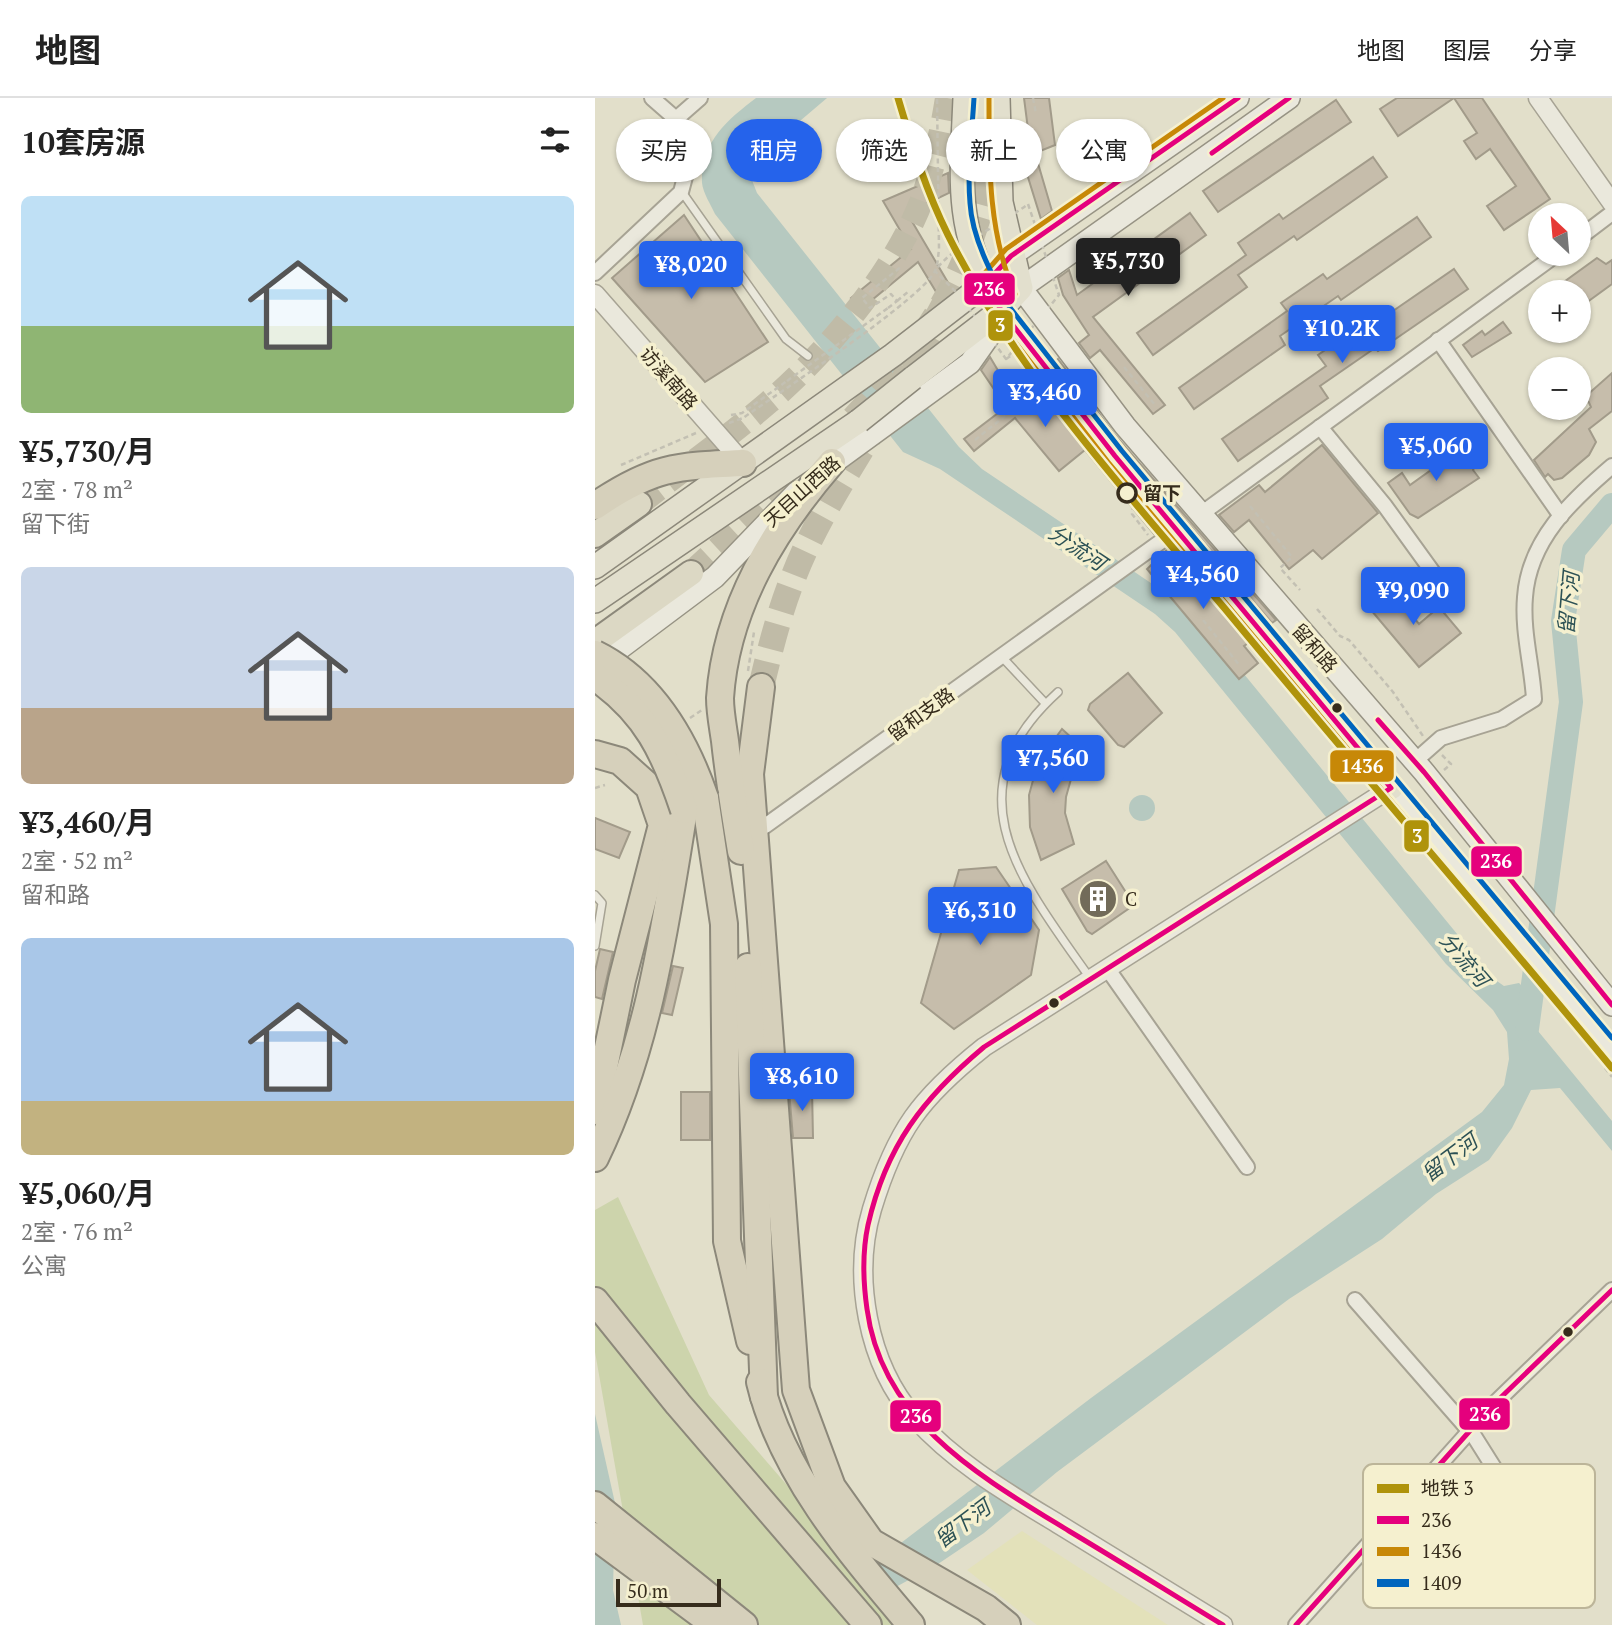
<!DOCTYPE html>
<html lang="zh">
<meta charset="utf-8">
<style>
:root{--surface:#fff;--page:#f6f6f6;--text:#222;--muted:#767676;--line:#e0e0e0;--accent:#2563eb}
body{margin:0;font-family:"PT Serif","Noto Sans SC",serif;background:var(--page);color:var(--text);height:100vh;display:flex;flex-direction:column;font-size:26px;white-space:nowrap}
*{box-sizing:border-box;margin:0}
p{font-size:23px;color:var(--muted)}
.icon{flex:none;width:38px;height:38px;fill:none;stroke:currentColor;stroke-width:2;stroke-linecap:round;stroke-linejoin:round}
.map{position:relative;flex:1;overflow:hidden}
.panel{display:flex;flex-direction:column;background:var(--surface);width:595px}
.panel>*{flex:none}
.guide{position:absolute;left:21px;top:21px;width:665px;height:63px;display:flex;gap:14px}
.needle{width:46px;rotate:334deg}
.fabs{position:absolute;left:933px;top:105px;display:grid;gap:14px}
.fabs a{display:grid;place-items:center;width:63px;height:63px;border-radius:50%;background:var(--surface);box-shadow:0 2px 5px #0004;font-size:35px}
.scale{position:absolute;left:21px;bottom:18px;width:105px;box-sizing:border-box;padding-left:7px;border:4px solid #362c1c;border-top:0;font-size:19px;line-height:24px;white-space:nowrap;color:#362c1c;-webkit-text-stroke:5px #f5f0cf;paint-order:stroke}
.price{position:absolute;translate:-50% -60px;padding:0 16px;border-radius:7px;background:var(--accent);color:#fff;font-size:23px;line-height:46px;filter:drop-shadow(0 2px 4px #0008)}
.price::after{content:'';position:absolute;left:50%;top:42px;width:21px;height:16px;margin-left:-10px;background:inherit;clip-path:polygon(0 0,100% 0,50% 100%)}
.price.active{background:#222;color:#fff}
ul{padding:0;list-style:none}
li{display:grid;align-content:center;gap:14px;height:371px;padding:0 21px}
li span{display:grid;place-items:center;height:217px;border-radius:10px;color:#555}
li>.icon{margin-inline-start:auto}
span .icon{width:126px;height:126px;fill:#fffc;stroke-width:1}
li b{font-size:30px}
h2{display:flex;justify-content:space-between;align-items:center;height:84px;padding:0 21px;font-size:30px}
.pill{padding:0 24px;border-radius:32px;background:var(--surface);box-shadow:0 2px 5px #0004;font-size:24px;line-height:63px}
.pill.active{background:var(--accent);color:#fff}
header{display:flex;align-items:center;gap:42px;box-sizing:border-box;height:98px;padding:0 35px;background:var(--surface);border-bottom:2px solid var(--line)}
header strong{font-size:33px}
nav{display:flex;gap:38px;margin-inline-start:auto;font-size:24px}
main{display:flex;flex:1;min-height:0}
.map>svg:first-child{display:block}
.farmland{fill:#e3e1ba}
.green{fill:#cdd4ac}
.water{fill:#b6c9c0}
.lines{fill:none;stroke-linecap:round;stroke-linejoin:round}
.river{stroke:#b6c9c0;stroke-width:24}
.building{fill:#c6bdab;stroke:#a29b8a;stroke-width:2}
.trunk-tunnel{stroke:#c0bba7;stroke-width:24;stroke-dasharray:24 12;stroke-linecap:butt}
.motorway-tunnel{stroke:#c0bba7;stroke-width:26;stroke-dasharray:26 13;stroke-linecap:butt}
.service-casing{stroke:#a7a394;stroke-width:10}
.minor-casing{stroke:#a7a394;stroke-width:18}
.tertiary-casing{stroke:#a7a394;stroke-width:21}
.secondary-casing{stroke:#979384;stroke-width:24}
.primary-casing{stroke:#8c887a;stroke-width:26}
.trunk-casing{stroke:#8c887a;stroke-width:28}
.motorway-casing{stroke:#8c887a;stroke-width:30}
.path{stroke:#c3c0b3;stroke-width:2.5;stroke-dasharray:5 3.5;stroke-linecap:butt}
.service{stroke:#eae8dc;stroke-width:7}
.minor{stroke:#eae8dc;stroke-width:14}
.tertiary{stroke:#eae8dc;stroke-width:18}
.secondary{stroke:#eae8dc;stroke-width:21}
.primary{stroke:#e2dfcd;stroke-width:23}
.trunk{stroke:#dcd8c4;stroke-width:24}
.motorway{stroke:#d6d0bb;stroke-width:26}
.primary-bridge-casing{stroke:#8c887a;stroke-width:26;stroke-linecap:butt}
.motorway-bridge-casing{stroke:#8c887a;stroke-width:30;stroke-linecap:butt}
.path-bridge{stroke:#c3c0b3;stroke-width:2.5;stroke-dasharray:5 3.5;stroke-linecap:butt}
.primary-bridge{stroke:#e2dfcd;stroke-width:23}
.motorway-bridge{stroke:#d6d0bb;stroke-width:26}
.bus-1-casing{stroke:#f5f0cf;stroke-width:10}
.bus-2-casing{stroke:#f5f0cf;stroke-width:10}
.bus-3-casing{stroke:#f5f0cf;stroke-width:10}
.bus-1{stroke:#e5007d;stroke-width:5}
.bus-2{stroke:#c78807;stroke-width:5}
.bus-3{stroke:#0065bd;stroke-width:5}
.metro-1-casing{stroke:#f5f0cf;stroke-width:12}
.metro-1{stroke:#af930b;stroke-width:7}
.stop-dot{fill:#f5f0cf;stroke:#362c1c;stroke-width:3.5}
.bus-dot{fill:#362c1c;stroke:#f5f0cf;stroke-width:2.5}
.labels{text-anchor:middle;stroke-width:7;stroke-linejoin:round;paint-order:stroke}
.street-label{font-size:19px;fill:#362c1c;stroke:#f5f0cf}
.stop-label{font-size:19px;font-weight:bold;fill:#362c1c;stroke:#f5f0cf;text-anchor:start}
.poi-label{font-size:19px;fill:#362c1c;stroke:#f5f0cf;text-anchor:start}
.water-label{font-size:21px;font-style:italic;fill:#2c5155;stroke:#f5f0cf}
.key{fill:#f5f0cf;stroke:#bcb599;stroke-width:2}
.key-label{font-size:19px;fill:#362c1c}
.line-badge{stroke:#f5f0cf;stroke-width:2.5}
.badge-label{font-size:19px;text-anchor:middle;font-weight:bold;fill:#fff}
</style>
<header>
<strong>地图</strong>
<nav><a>地图</a><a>图层</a><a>分享</a></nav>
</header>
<main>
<section class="panel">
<h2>10套房源<svg class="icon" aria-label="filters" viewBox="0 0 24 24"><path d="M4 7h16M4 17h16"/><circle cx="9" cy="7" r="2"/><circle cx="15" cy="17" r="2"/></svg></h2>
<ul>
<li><span style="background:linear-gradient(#bfe0f5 60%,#8fb573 0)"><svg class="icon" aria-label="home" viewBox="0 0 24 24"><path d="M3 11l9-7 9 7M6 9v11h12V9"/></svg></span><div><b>¥5,730/月</b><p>2室 · 78 m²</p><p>留下街</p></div></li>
<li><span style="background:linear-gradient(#c9d6e8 65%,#b9a48a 0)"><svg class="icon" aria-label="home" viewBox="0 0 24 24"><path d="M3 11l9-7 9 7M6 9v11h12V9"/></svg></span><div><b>¥3,460/月</b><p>2室 · 52 m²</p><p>留和路</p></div></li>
<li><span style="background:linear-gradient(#a9c7e8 75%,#c2b280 0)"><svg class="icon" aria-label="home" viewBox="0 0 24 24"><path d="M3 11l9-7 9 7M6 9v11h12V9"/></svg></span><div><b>¥5,060/月</b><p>2室 · 76 m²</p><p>公寓</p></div></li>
</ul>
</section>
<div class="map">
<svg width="1017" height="1527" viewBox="0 0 1017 1527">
<rect width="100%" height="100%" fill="#e2dfca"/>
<!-- farmland -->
<polygon class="farmland" points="427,1433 573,1527 442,1527 372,1472"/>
<!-- green -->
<polygon class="green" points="23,1099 114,1297 313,1527 48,1527 0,1254 0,1112"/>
<!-- water -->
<g class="water">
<path d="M161,0H232L158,63L155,77L162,95L364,349L387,371L587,506L612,531L899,881L909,888L924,885L943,904V933L1017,1023V1053L965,990L936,992L917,1030L894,1062L841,1096L787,1141L694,1201L462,1374L389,1435L343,1466L299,1490L277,1467L496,1300L887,1014L909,987L914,961L912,934L898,912L851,866L580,534L560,516L345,371L308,354L120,116C116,107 108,95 107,85C105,45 132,22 161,0Z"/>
<circle cx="547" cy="710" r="13"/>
<polygon points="0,1316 20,1405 18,1492 26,1527 0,1527"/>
</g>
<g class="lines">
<!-- river -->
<polyline class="river" points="932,931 976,604 968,523 979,452 1017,407"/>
</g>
<!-- building -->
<g class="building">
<polygon points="429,0 454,0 460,47 440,55 457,113 446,121 427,60 419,64 418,46 434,39"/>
<polygon points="802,0 887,0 955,101 909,132 892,108 921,88 895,51 881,61 869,43 882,35 859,0 803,38 785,11"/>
<polygon points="741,2 756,24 623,114 608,93"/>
<polygon points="391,58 391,77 381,82 381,63"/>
<polygon points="778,59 792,79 702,142 699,138 643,177 652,189 558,257 542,235 651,157 643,145 684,116 688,121"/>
<polygon points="353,75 354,95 312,115 358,193 346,202 323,164 266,211 256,200 316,151 288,103"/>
<polygon points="595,115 611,137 498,219 570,307 558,316 505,252 495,260 484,245 494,237 468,197 463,180 474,172 482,197"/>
<polygon points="89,117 173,244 110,284 17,180"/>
<polygon points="822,119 836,139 746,202 743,198 685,238 690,247 599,311 584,290 692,213 686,205 728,176 732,181"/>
<polygon points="1002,160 1011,166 1017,162 1017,186 984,210 984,194 955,194"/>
<polygon points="859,171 873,191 783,253 780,250 725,288 733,300 643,363 627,341 731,268 723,257 765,228 769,233"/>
<polygon points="908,224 916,235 877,259 868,247 887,233 890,237"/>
<polygon points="395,259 411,286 418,281 426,290 441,278 565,432 559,436 490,352 464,373 420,320 379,353 369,341 411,309 386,272"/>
<polygon points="463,261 520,337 681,522 677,525 657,502 530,350 462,262"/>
<polygon points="1017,275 1017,313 994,331 1001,344 994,357 967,380 959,382 953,376 950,379 939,362 996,309 991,298"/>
<polygon points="727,347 783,415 727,461 718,452 694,471 654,422 639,434 624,417 664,387 670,394"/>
<polygon points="871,347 882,364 878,372 884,380 823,420 815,416 793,385 807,375 815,387"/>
<polygon points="577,447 656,543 649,548 663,565 644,581 552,471"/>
<polygon points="792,488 824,526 844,509 866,535 824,569 771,506"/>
<polygon points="533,575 567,615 529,649 523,647 493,612 495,606"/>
<polygon points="467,631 492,654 478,674 471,699 470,715 479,746 446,762 435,729 434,697 443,664"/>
<polygon points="0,720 35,734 24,760 0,751"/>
<polygon points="511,763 539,807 497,836 492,833 467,791"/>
<polygon points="401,769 444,832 436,877 359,931 326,905 364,772"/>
<polygon points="5,851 18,854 7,901 0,899 0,873"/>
<polygon points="78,868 88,870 77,917 67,915"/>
<polygon points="217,991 218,1040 198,1040 194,992"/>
<rect x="86" y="994" width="29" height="48"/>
</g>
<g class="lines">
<!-- trunk-tunnel -->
<g class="trunk-tunnel">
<path d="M258,320C324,249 366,193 390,97C395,74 394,46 396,22"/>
<path d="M44,406C87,372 132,340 174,304C233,254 305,168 330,93C340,62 347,32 352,0"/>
<polyline points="96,475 221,359"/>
</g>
<!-- motorway-tunnel -->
<g class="motorway-tunnel">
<polyline points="302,294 357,192"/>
<path d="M166,589C175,552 184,515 198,480C218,428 249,380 278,332"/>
</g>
<defs>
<g id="service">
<polyline points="87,94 191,241 213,258"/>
<polyline points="406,558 450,605"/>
<path d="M463,594C352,694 428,785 495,880"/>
<polyline points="0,797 7,805 0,848"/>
</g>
<g id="minor">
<polyline points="81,21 105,0"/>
<polyline points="984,140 1017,115"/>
<polyline points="0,175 86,94 90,79 81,21 57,0"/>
<polyline points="843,242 966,418"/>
<polyline points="725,329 790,408 850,491"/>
<polyline points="606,416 962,156"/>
<path d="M820,663L846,640L907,621L939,601C937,567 927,533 930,499C934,442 976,403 1017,368"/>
<polyline points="170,728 582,432"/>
<polyline points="512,870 652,1069"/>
<polyline points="760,1202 879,1338 969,1481"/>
<polyline points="701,1527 898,1307 1017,1192"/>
</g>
<g id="tertiary">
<polyline points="943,0 1017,105"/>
<polyline points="0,196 148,365"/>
<path d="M628,1527C574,1494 519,1460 465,1427C414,1396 360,1365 320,1320C272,1266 257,1178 277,1111C301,1032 325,1000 389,949L796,690"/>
</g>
<g id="secondary">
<polyline points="694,0 426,190 530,328 829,674 1017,907"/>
<polyline points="391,185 416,158 643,0"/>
<polyline points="227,373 375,265 394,238 406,212 520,358 649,513"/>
<polyline points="0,569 120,479 202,394"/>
<polyline points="796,690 1017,953"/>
</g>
<g id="primary">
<path d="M370,0C367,76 359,128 398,198"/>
<polyline points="318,280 406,212 426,190 406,104 403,0"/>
<polyline points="0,469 298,257 391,185"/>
<polyline points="0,503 264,323"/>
<polyline points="649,513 796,690"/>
</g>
<g id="trunk">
<polyline points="0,437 44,406"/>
<polyline points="0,544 96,475"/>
</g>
<g id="motorway">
<path d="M0,408C57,369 80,368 148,365"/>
<polyline points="166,589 155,676 201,1292 237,1389 276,1444 391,1510 412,1527"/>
<polyline points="0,656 25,663 54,689 67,727 27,882 0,1013"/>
<polyline points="110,700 129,826 132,1143 155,1243"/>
<path d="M146,753C140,717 134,680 130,643C128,629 125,614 125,600C131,509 179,431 237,364"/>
<polyline points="153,869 169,1299"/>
<path d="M0,1060C53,951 70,830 89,712"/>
<polyline points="0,1203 83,1306 273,1527"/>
<path d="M165,1284C187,1376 256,1456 316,1527"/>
<polyline points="0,1407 149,1527"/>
<polyline points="0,1438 120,1527"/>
</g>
</defs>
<!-- service casing -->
<use href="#service" class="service-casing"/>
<!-- minor casing -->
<use href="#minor" class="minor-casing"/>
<!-- tertiary casing -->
<use href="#tertiary" class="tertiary-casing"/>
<!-- secondary casing -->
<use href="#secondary" class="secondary-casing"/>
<!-- primary casing -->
<use href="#primary" class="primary-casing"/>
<!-- trunk casing -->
<use href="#trunk" class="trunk-casing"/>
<!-- motorway casing -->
<use href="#motorway" class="motorway-casing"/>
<!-- path -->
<g class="path">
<polyline points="438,0 441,16"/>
<path d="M433,106L464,197L411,261L364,197L340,173C357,148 406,127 433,106Z"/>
<polyline points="302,203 314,193"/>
<polyline points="293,210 302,203 296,196 275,210 267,200 307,168"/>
<polyline points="411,261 417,257"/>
<polyline points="529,269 560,307"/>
<polyline points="136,317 147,315 192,283"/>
<path d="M134,325L148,320C181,297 328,200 340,173C343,167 343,158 344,151L342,0"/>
<polyline points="380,342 421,309"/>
<polyline points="26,367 101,335"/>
<polyline points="538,407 537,416 553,437"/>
<polyline points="655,408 697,459 685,470 705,492"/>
<polyline points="722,511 745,538 754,542 798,594 828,638"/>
<polyline points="608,522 645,568"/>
<polyline points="153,573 159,534"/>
<polyline points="95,620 107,612"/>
<polyline points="847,657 856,666 849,672"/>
<polyline points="0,690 10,687"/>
<polyline points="1010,970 1017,979"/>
</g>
<!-- service -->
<use href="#service" class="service"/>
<!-- minor -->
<use href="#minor" class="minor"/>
<!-- tertiary -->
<use href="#tertiary" class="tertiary"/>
<!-- secondary -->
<use href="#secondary" class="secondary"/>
<!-- primary -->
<use href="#primary" class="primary"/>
<!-- trunk -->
<use href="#trunk" class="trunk"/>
<!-- motorway -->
<use href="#motorway" class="motorway"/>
<defs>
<polyline id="primary-bridge" points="264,323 318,280"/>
<g id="motorway-bridge">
<path d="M0,556C57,584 90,642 110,700"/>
<path d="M0,579C51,614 70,655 89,712"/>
</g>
</defs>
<!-- primary-bridge casing -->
<use href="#primary-bridge" class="primary-bridge-casing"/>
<!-- motorway-bridge casing -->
<use href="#motorway-bridge" class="motorway-bridge-casing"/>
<!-- path-bridge -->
<polyline class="path-bridge" points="192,283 293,210"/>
<!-- primary-bridge -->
<use href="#primary-bridge" class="primary-bridge"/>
<!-- motorway-bridge -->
<use href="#motorway-bridge" class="motorway-bridge"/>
<defs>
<g id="bus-1">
<polyline points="617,55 694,0"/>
<polyline points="783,622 829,674 1017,907"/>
<path d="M628,1527C577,1496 526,1464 474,1433C386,1379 287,1324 272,1211C268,1183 267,1155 273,1127C291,1048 328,1000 389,949L796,690L520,358L406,212L391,185L416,158L643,0"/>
<polyline points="701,1527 898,1307 1017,1192"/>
</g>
<g id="bus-2">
<path d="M394,0C394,66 393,135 420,196"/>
<polyline points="628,0 411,151 382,184 399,217 513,364 1010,959"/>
</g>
<path id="bus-3" d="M379,0C377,35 372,71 375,105C377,140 397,177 413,207L527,353L1017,940"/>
</defs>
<!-- bus-1 casing -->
<use href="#bus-1" class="bus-1-casing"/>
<!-- bus-2 casing -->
<use href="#bus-2" class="bus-2-casing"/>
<!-- bus-3 casing -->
<use href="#bus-3" class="bus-3-casing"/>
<!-- bus-1 -->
<use href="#bus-1" class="bus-1"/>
<!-- bus-2 -->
<use href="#bus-2" class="bus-2"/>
<!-- bus-3 -->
<use href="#bus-3" class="bus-3"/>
<defs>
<path id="metro-1" d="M303,0C317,47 331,93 353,137C424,279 535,398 636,518C762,670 891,818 1017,970"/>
</defs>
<!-- metro-1 casing -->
<use href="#metro-1" class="metro-1-casing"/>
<!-- metro-1 -->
<use href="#metro-1" class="metro-1"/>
</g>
<!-- icons -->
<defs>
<symbol id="building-disc" viewBox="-11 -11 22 22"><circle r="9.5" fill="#726b59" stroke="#f5f0cf"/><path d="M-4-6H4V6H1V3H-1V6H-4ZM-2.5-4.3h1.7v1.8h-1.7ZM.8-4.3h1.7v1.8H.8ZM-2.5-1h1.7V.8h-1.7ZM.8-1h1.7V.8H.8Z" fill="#fff"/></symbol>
</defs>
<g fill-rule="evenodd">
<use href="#building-disc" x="481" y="779" width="44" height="44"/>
</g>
<!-- markers -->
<circle class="stop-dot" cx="532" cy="395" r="9"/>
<g class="bus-dot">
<circle cx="742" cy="610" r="6"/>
<circle cx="459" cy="905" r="6"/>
<circle cx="973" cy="1234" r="6"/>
</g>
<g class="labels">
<!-- street labels -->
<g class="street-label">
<text transform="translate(74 280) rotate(49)" y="7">访溪南路</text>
<text transform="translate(207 393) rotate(-42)" y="7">天目山西路</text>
<text transform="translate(720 550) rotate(49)" y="7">留和路</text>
<text transform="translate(326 616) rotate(-36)" y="7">留和支路</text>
</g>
<!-- stop labels -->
<g class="stop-label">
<text x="548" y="402">留下</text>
</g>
<!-- poi labels -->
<g class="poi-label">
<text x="530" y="808">C</text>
</g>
<!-- water labels -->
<g class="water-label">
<text transform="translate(482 450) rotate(34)" y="7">分流河</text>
<text transform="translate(974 505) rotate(-85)" y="7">留下河</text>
<text transform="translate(869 862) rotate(50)" y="7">分流河</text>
<text transform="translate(855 1060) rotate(-37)" y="7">留下河</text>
<text transform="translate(368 1426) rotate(-37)" y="7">留下河</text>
</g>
</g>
<!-- legend -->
<rect x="768" y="1366" width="232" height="144" rx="10" class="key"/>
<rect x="782" y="1386" width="32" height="9" fill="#af930b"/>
<rect x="782" y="1418" width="32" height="8" fill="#e5007d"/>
<rect x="782" y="1449" width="32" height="9" fill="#c78807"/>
<rect x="782" y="1481" width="32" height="8" fill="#0065bd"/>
<g class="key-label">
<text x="826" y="1397">地铁 3</text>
<text x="826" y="1429">236</text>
<text x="826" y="1460">1436</text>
<text x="826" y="1492">1409</text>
</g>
<g class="line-badge">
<rect x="368" y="174" width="53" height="34" rx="7" fill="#e5007d"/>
<rect x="392" y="211" width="27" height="33" rx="7" fill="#af930b"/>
<rect x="734" y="651" width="66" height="34" rx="7" fill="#c78807"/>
<rect x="808" y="721" width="27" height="34" rx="7" fill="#af930b"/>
<rect x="875" y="747" width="53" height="33" rx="7" fill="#e5007d"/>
<rect x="863" y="1299" width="53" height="34" rx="7" fill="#e5007d"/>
<rect x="294" y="1301" width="53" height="34" rx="7" fill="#e5007d"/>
</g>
<g class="badge-label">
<text x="394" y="198">236</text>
<text x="405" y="234">3</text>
<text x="767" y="675">1436</text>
<text x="822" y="745">3</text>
<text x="901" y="770">236</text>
<text x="890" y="1323">236</text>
<text x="321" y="1325">236</text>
</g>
</svg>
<div class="fabs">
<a><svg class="needle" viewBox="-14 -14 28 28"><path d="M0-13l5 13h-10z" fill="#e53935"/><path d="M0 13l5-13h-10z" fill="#767676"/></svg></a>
<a>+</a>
<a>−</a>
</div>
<div class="scale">50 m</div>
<b class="price active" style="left:533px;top:200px">¥5,730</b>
<b class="price" style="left:96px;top:203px">¥8,020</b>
<b class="price" style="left:747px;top:267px">¥10.2K</b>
<b class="price" style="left:450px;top:331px">¥3,460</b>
<b class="price" style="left:841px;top:385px">¥5,060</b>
<b class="price" style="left:608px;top:513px">¥4,560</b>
<b class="price" style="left:818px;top:529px">¥9,090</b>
<b class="price" style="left:458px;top:697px">¥7,560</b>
<b class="price" style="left:385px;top:849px">¥6,310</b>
<b class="price" style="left:207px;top:1015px">¥8,610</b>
<div class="guide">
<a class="pill">买房</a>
<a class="pill active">租房</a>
<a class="pill">筛选</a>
<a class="pill">新上</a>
<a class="pill">公寓</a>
</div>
</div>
</main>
